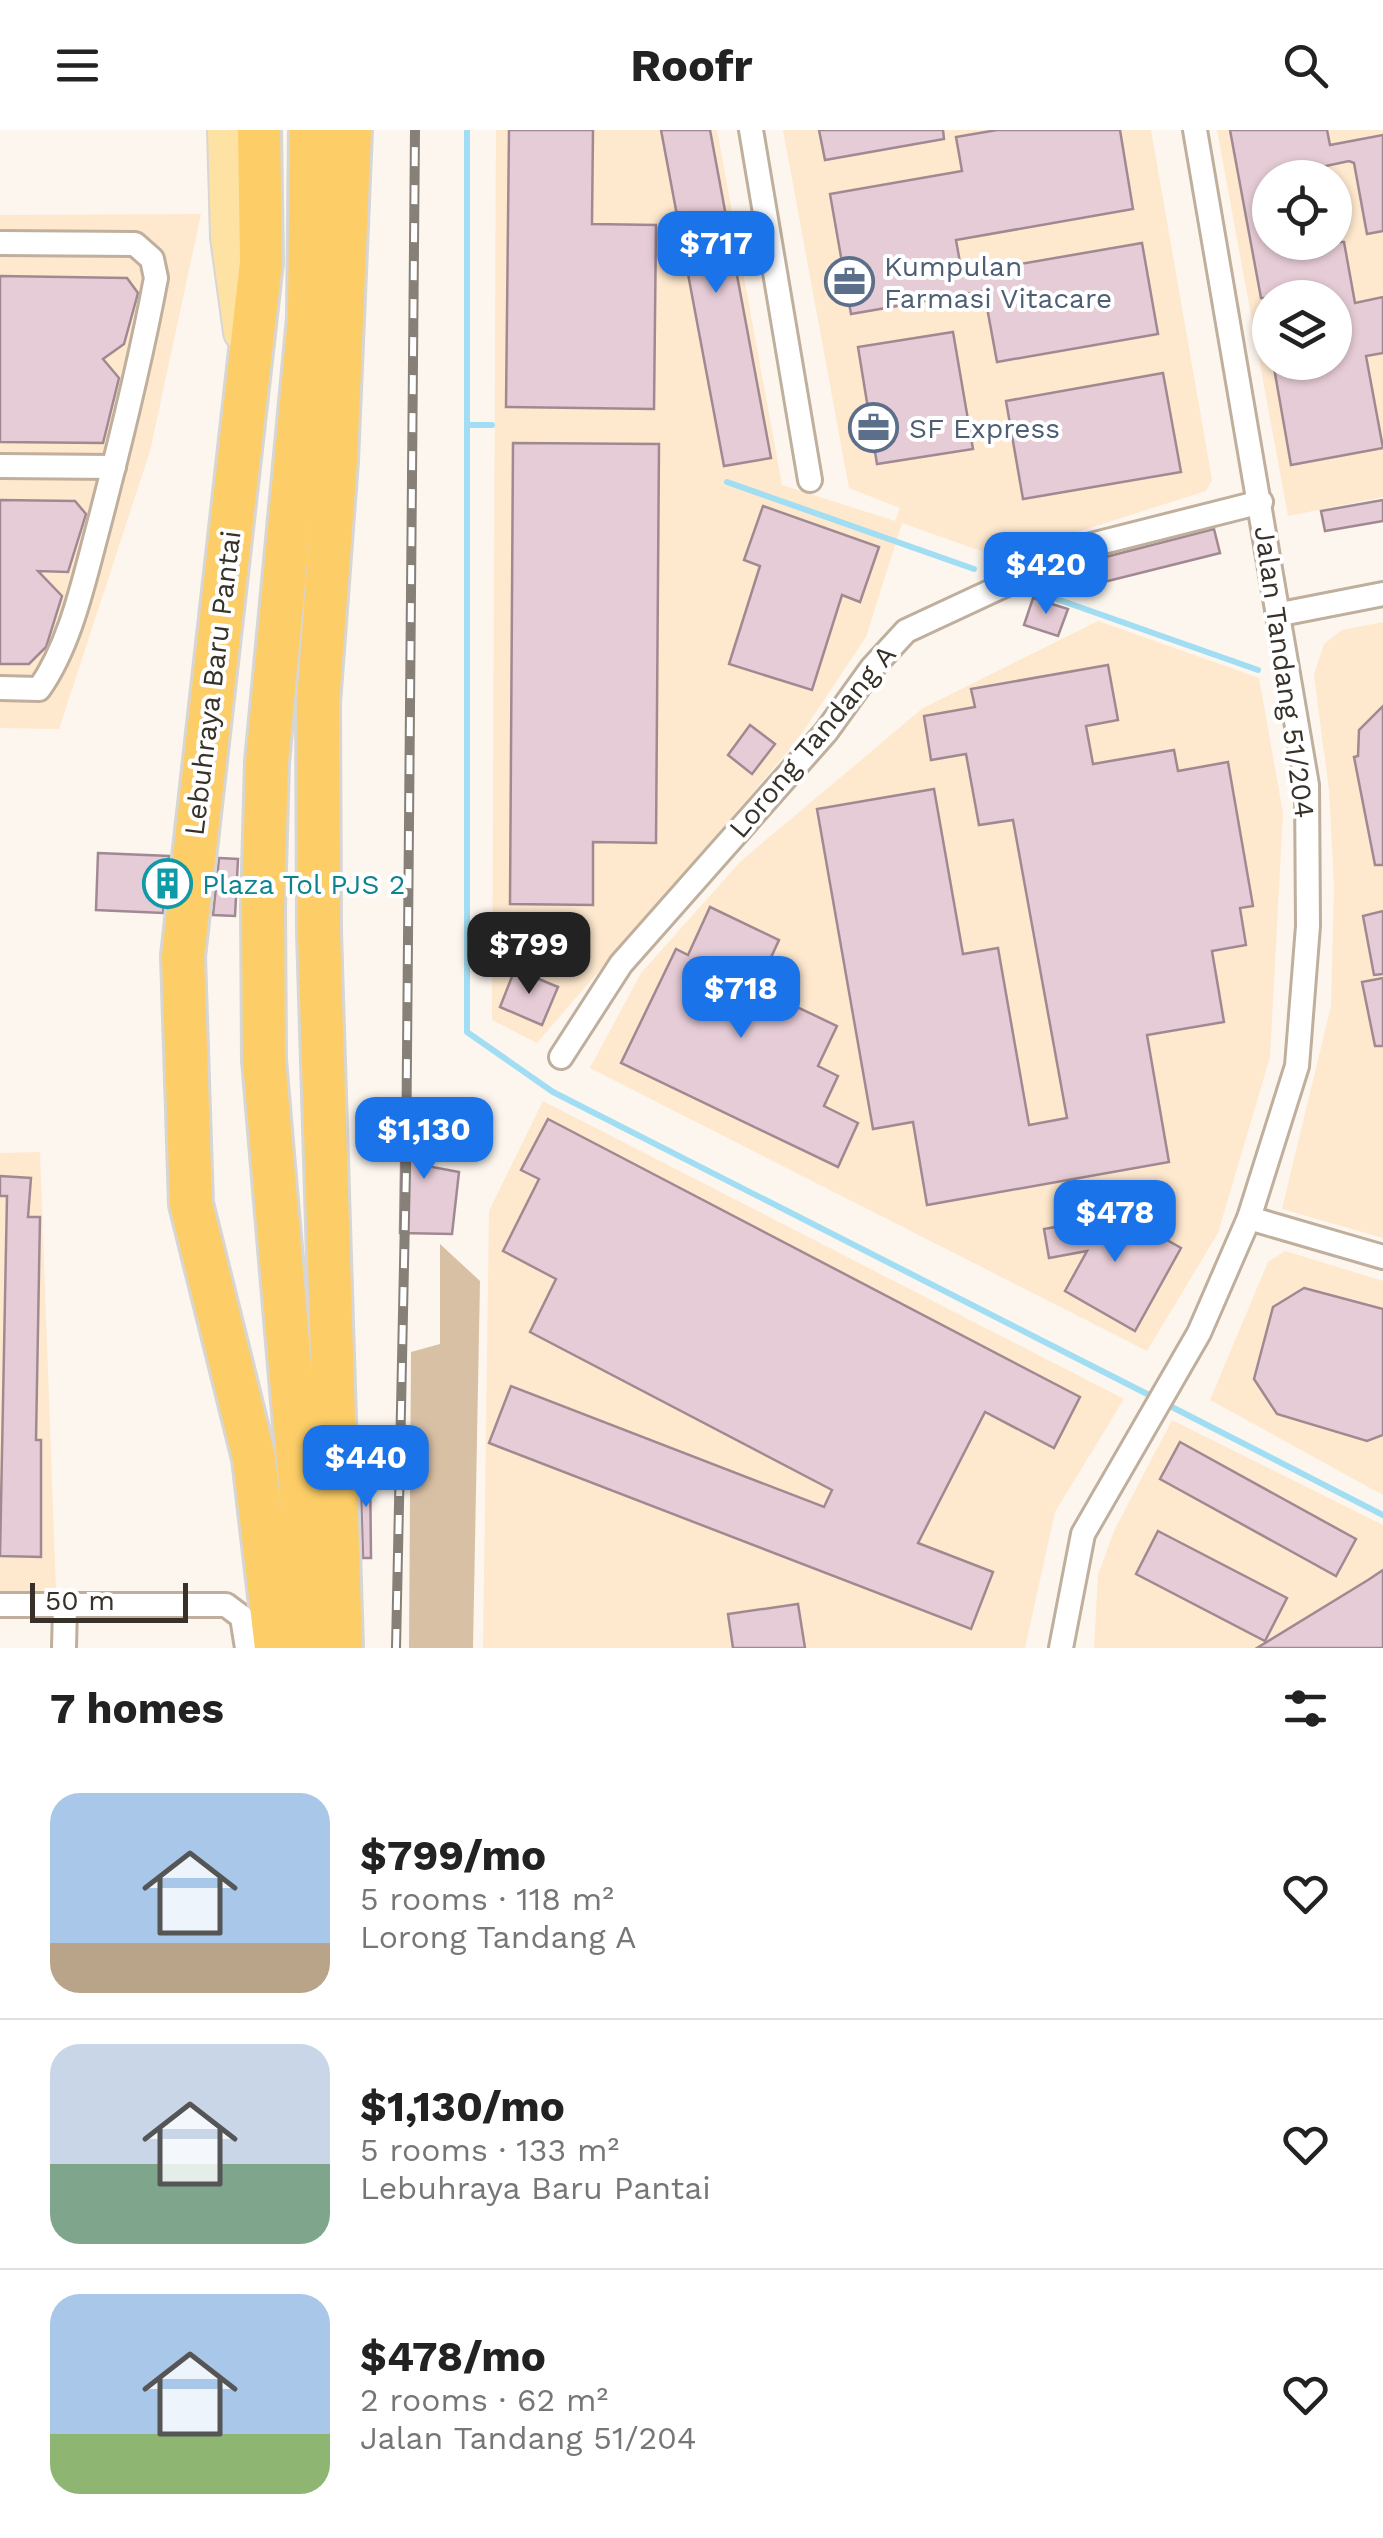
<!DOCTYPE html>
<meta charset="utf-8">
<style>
:root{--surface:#fff;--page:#f6f6f6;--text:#222;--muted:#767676;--line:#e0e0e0;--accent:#1a73e8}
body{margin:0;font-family:"Work Sans",sans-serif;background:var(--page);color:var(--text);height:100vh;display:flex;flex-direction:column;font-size:38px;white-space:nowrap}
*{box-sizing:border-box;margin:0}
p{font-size:32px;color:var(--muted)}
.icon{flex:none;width:55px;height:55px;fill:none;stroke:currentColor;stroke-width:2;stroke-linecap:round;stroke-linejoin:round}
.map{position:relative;height:1518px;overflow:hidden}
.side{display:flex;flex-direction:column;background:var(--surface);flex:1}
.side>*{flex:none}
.controls{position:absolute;left:1252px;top:30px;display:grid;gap:20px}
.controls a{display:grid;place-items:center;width:100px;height:100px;border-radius:50%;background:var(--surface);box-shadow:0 2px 8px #0004;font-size:50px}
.scale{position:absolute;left:30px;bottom:25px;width:158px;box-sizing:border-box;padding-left:10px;border:5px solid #373129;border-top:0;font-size:28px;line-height:35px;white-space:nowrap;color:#373129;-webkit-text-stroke:8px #fff;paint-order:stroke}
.price{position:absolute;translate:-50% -85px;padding:0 22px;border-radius:20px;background:var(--accent);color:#fff;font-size:32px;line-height:65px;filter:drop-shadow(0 2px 5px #0008)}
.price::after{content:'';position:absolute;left:50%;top:60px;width:30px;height:22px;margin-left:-15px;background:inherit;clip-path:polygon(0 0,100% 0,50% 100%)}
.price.selected{background:#222;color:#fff}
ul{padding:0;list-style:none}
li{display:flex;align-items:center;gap:30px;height:250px;padding:0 50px}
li+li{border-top:2px solid var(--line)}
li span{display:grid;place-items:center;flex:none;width:280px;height:200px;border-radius:30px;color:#555}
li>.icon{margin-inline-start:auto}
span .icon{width:120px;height:120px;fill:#fffc;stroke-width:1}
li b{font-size:42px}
h2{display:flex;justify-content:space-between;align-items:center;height:120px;padding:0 50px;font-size:42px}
header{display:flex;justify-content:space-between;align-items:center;height:130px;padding:0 50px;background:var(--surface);font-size:45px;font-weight:700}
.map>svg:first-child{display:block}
.built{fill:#fee8ce;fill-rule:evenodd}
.green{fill:#d8c0a5}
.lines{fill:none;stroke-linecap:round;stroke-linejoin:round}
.stream{stroke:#a1def3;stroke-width:6}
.building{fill:#e6ccd6;stroke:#a18992;stroke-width:2.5}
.minor-casing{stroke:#bfaf9c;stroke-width:28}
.primary-casing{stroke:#d7d6d4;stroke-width:42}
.motorway-casing{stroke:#d7d6d4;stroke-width:48}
.minor{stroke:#fff;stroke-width:22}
.primary{stroke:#fee2a4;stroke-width:38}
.motorway{stroke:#fdce67;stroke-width:42}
.rail-casing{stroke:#868078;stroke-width:10}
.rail{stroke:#fff;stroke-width:6;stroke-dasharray:19;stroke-linecap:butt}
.labels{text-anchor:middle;stroke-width:8;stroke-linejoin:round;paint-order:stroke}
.service-label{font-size:28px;fill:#4e5e75;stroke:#fff;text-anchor:start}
.street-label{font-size:28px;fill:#373129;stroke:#fff}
.culture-label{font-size:28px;fill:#0d838f;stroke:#fff;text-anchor:start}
</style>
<header><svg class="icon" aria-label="menu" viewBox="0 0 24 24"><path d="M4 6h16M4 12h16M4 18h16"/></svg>Roofr<svg class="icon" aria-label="search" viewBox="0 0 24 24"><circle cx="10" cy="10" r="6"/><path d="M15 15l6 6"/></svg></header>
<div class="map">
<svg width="1383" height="1518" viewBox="0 0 1383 1518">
<rect width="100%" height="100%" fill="#fcf6ee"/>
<!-- built -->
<g class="built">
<polygon points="496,0 717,0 782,355 895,391 900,378 849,358 783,0 1151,0 1212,350 1206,361 998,427 902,393 866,507 796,612 537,913 492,890"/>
<path d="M1217,0H1383V367L1288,386ZM1270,48H1335V112H1270ZM1270,168H1335V232H1270Z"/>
<polygon points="201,84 150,321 59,599 0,598 0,85"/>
<polygon points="1098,491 1259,548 1283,683 1270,927 1218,1103 1147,1221 590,938 641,843 741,731 923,578"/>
<polygon points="1383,492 1383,1108 1282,1079 1331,876 1334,755 1329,660 1314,545 1324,514 1342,500"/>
<polygon points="543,971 1124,1269 1055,1382 1025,1518 483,1518 489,1081"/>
<polygon points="40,1022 56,1462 0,1462 0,1023"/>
<polygon points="1285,1121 1383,1151 1383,1365 1210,1270 1268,1132"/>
<polygon points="1172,1290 1383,1395 1383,1518 1094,1518 1098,1445 1114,1401"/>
</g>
<!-- green -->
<polygon class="green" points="440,1114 480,1151 473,1518 409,1518 411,1222 440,1214"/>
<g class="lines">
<!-- stream -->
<g class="stream">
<polyline points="467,0 467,902 553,962 1155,1268"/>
<polyline points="467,295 492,295"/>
<polyline points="727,352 974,439"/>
<polyline points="1034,461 1258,540"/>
<polyline points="1166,1274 1383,1385"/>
</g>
</g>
<!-- building -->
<g class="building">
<polygon points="509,0 593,0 592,94 656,95 654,279 506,277"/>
<polygon points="661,0 710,0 771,328 724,336"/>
<polygon points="819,0 943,0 944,9 825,30"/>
<polygon points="997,0 1120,0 1133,79 956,110 962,144 1142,113 1158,204 997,232 984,161 851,184 830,64 962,41 956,7"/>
<polygon points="1230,0 1327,0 1330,15 1383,5 1383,101 1367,104 1354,33 1349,31 1270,48 1270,112 1344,112 1355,173 1383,167 1383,223 1366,226 1383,318 1291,335 1273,232 1335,232 1335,168 1261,168"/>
<polygon points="0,146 127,148 138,163 124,214 103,229 119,248 103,313 0,312"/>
<polygon points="953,202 973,319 877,334 858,217"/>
<polygon points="1163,243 1181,342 1023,369 1006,271"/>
<polygon points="513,313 659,314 656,713 593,712 593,775 510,774"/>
<polygon points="0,370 75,371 86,384 68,442 38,441 62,466 46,517 29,534 0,534"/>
<polygon points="1383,370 1383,391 1325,401 1321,381"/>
<polygon points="763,376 879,417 860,472 842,465 812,560 729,534 760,436 744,430"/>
<polygon points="1214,399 1220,423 1100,453 1094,430"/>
<polygon points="1033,468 1068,479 1058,506 1024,495"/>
<polygon points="1108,535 1118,590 1086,596 1093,634 1174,620 1178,641 1228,632 1253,776 1240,778 1246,815 1212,821 1224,892 1147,905 1169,1032 927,1075 913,992 873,999 817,679 934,659 963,824 998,818 1029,995 1067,988 1013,690 979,695 966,624 931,630 924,586 975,577 971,559"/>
<polygon points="1383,576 1383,735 1375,735 1354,627 1358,626 1359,600"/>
<polygon points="750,595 775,614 752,644 728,625"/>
<polygon points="98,723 169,726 163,783 96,780"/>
<polygon points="219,728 238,729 235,786 213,785"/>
<polygon points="710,777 779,810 757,858 837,896 818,936 838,946 824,976 858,993 838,1037 621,933 676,819 688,825"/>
<polygon points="1383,781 1383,844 1374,845 1363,786"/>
<polygon points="515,839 558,857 542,895 500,877"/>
<polygon points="1383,848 1383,916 1375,916 1362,852"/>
<polygon points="402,980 428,980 427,1036 459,1042 452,1104 400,1103"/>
<polygon points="548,989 1080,1267 1054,1318 985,1282 918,1413 993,1442 971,1499 489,1313 511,1256 824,1377 832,1360 530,1202 556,1149 503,1121 539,1049 521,1040"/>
<polygon points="0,1046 31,1048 28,1087 40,1087 36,1310 41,1310 41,1427 0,1426 7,1066 0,1066"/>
<polygon points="1129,1084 1130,1089 1181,1118 1135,1201 1065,1161 1087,1121 1049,1128 1044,1099"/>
<polygon points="1304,1158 1383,1179 1383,1305 1367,1311 1277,1284 1254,1249 1273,1177"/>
<polygon points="1180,1312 1356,1409 1336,1446 1160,1349"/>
<polygon points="360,1335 370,1335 371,1428 363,1428"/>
<polygon points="1158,1401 1287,1468 1265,1511 1136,1444"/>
<polygon points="1383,1440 1383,1518 1257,1518 1368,1450"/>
<polygon points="798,1474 805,1518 733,1518 728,1484"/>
</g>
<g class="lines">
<defs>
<g id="minor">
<polyline points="751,0 810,350"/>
<path d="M0,113L135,114L152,129L156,148C140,234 119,318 97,402C83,454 70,515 39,559L0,558"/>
<polyline points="0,336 114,337"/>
<polyline points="1281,484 1383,464"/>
<polyline points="561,927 621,834 826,602 872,538 906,501 1091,415 1261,372"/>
<polyline points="1249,1088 1383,1127"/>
<polyline points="0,1475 226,1475 242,1487 247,1518"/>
<polyline points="64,1518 65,1476"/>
<polyline points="1061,1518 1083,1404 1199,1203 1249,1088 1297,936 1308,796 1307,655 1195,0"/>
</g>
<polyline id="primary" points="227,0 230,107 243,202"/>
<g id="motorway">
<polyline points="259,0 261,132 183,826 191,1074 254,1328 276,1518"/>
<polyline points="311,0 309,188 267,632 263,776 264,930 314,1518"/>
<polyline points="341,1518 319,802 318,573 336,331 350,0"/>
</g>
</defs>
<!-- minor casing -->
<use href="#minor" class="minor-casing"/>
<!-- primary casing -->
<use href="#primary" class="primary-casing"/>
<!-- motorway casing -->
<use href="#motorway" class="motorway-casing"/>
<!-- minor -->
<use href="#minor" class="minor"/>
<!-- primary -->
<use href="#primary" class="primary"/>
<!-- motorway -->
<use href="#motorway" class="motorway"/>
<defs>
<polyline id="rail" points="396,1518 406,1039 415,0"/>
</defs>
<!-- rail casing -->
<use href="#rail" class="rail-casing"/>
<!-- rail -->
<use href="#rail" class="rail"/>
</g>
<!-- icons -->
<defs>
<symbol id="office-ring" viewBox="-11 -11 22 22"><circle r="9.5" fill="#fff" stroke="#5c6f8a" stroke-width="1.5"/><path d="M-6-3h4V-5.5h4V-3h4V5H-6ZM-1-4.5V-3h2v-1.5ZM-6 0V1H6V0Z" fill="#5c6f8a"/></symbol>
<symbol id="building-ring" viewBox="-11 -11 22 22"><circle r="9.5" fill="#fff" stroke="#0f9aa8" stroke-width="1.5"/><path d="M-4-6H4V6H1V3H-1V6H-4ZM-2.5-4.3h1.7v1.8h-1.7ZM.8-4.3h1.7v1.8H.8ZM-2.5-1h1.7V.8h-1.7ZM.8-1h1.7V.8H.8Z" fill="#0f9aa8"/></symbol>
</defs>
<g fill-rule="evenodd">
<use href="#office-ring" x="822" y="124" width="55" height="55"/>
<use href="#office-ring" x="846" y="270" width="55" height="55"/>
<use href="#building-ring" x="140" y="726" width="55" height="55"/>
</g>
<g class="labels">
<!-- service labels -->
<g class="service-label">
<text x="884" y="146">Kumpulan<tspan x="884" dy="32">Farmasi Vitacare</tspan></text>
<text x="909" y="308">SF Express</text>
</g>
<!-- street labels -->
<g class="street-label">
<text transform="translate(1285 542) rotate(82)" y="10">Jalan Tandang 51/204</text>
<text transform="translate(212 553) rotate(-83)" y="10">Lebuhraya Baru Pantai</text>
<text transform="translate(812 611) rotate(-50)" y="10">Lorong Tandang A</text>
</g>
<!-- culture labels -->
<g class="culture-label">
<text x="202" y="764">Plaza Tol PJS 2</text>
</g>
</g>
</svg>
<div class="controls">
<a><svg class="icon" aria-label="locate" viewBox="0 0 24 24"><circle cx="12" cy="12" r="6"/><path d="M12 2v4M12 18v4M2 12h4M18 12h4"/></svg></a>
<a><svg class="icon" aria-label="layers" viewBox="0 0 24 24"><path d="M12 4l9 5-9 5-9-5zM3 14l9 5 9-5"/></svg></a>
</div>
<div class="scale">50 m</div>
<b class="price" style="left:716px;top:166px">$717</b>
<b class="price" style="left:1046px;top:487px">$420</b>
<b class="price selected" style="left:529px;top:867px">$799</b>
<b class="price" style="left:741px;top:911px">$718</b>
<b class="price" style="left:424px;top:1052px">$1,130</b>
<b class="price" style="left:1115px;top:1135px">$478</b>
<b class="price" style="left:366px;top:1380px">$440</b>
</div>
<section class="side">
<h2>7 homes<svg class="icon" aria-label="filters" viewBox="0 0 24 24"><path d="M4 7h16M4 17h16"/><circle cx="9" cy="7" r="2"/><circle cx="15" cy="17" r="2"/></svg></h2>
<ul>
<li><span style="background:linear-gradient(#a9c7e8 75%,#b9a48a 0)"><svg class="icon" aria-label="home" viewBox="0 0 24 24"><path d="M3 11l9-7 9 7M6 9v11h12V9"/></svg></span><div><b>$799/mo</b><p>5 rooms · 118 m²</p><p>Lorong Tandang A</p></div><svg class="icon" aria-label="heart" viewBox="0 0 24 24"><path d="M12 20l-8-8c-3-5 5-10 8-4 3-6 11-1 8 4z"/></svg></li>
<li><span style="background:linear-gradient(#c9d6e8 60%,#7fa58c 0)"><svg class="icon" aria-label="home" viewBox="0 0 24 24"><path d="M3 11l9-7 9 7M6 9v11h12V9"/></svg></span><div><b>$1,130/mo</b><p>5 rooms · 133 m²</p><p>Lebuhraya Baru Pantai</p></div><svg class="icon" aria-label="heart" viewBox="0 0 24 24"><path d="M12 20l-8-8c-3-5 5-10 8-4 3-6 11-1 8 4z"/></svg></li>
<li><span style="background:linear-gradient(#a9c7e8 70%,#8fb573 0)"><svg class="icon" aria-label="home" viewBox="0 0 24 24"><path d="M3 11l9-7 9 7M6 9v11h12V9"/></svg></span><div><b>$478/mo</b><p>2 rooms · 62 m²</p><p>Jalan Tandang 51/204</p></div><svg class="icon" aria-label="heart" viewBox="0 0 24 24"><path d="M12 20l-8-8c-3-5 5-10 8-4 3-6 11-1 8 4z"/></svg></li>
</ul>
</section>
